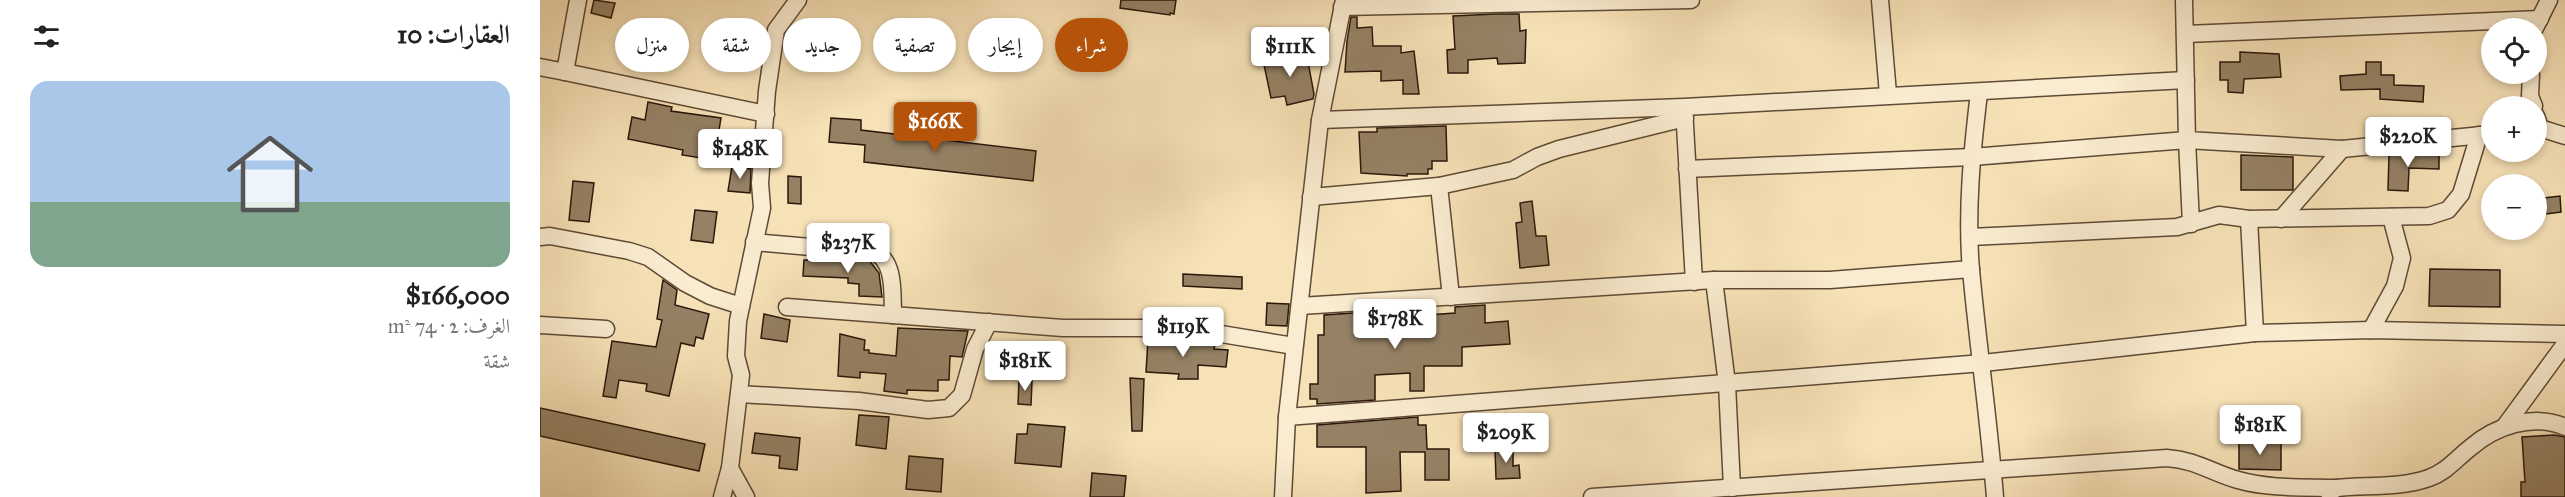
<!DOCTYPE html>
<html lang="ar">
<meta charset="utf-8">
<style>
:root{--surface:#fff;--page:#f6f6f6;--text:#222;--muted:#767676;--accent:#b45309}
body{margin:0;font-family:"IM FELL Great Primer",Amiri,serif;background:var(--page);color:var(--text);direction:rtl;height:100vh;display:flex;flex-direction:column;font-size:22px;white-space:nowrap}
*{box-sizing:border-box;margin:0}
p{font-size:20px;color:var(--muted)}
.icon{flex:none;width:33px;height:33px;fill:none;stroke:currentColor;stroke-width:2;stroke-linecap:round;stroke-linejoin:round}
.map{position:relative;flex:1;overflow:hidden;direction:ltr}
.sheet{display:flex;flex-direction:column;background:var(--surface);width:540px}
.sheet>*{flex:none}
.top-card{position:absolute;left:18px;top:18px;width:570px;height:54px;direction:rtl;display:flex;gap:12px}
.controls{position:absolute;left:1941px;top:18px;display:grid;gap:12px}
.controls a{display:grid;place-items:center;width:66px;height:66px;border-radius:50%;background:var(--surface);box-shadow:0 3px 9px #0003;font-size:30px}
.price{position:absolute;translate:-50% -51px;padding:0 14px;border-radius:6px;background:#fff;color:#222;font-size:20px;line-height:39px;filter:drop-shadow(0 2px 3px #0008)}
.price::after{content:'';position:absolute;left:50%;top:36px;width:18px;height:14px;margin-left:-9px;background:inherit;clip-path:polygon(0 0,100% 0,50% 100%)}
.price.active{background:var(--accent);color:#fff}
ul{padding:0;list-style:none}
li{display:grid;align-content:center;gap:12px;height:318px;padding:0 30px}
li span{display:grid;place-items:center;height:186px;border-radius:18px;color:#555}
li>.icon{margin-inline-start:auto}
span .icon{width:108px;height:108px;fill:#fffc;stroke-width:1}
li b{font-size:26px}
h2{display:flex;justify-content:space-between;align-items:center;height:72px;padding:0 30px;font-size:26px}
.pill{padding:0 21px;border-radius:27px;background:var(--surface);box-shadow:0 3px 9px #0003;font-size:21px;line-height:54px}
.pill.active{background:var(--accent);color:#fff}
main{display:flex;flex:1;min-height:0}
.map>svg:first-child{display:block}
.building{fill:#958164;stroke:#2b170b;stroke-width:1.5}
.lines{fill:none;stroke-linecap:round;stroke-linejoin:round}
.street-casing{stroke:#5e4a36;stroke-width:19}
.street{stroke:#faecd0;stroke-width:16}
</style>
<main>
<div class="map">
<svg width="2025" height="497" viewBox="0 0 2025 497">
<rect width="100%" height="100%" fill="#f7e2b7"/>
<filter id="stains"><feTurbulence type="fractalNoise" baseFrequency=".00333" numOctaves="4"/><feColorMatrix values="0 0 0 0 .2 0 0 0 0 .09 0 0 0 0 .02 0 0 0 .5 -.17"/></filter>
<radialGradient id="worn" r=".72"><stop offset=".6" stop-color="#630" stop-opacity="0"/><stop offset="1" stop-color="#630" stop-opacity=".3"/></radialGradient>
<!-- building -->
<g class="building">
<polygon points="54,0 75,3 71,18 51,13"/>
<polygon points="581,0 636,0 634,14 630,13 630,15 580,8"/>
<polygon points="955,14 979,14 980,31 986,30 985,63 958,64 957,58 928,60 928,73 908,73 907,50 915,49 913,16"/>
<polygon points="811,17 817,17 817,28 832,27 833,46 861,46 861,53 874,51 879,94 863,94 863,80 841,81 841,71 805,72 807,41"/>
<polygon points="766,51 774,94 773,99 747,105 745,96 731,98 723,60"/>
<polygon points="1700,52 1739,54 1741,77 1704,79 1703,93 1688,92 1688,80 1680,80 1680,62 1700,62"/>
<polygon points="1826,62 1841,62 1841,75 1854,75 1854,85 1884,86 1883,102 1840,99 1840,89 1801,90 1800,76 1826,74"/>
<polygon points="108,102 132,107 131,111 181,118 174,160 142,155 143,150 88,139 92,117 105,120"/>
<polygon points="291,118 321,120 321,130 496,151 493,181 324,162 325,145 289,142"/>
<polygon points="906,126 907,161 892,161 892,169 888,169 888,174 867,174 867,176 821,173 819,132 837,132 837,128"/>
<polygon points="1861,154 1899,155 1899,169 1869,168 1868,191 1848,190 1849,155"/>
<polygon points="1701,155 1753,157 1753,190 1701,190"/>
<polygon points="192,166 211,169 210,193 188,191"/>
<polygon points="248,176 261,177 261,204 248,203"/>
<polygon points="33,181 54,183 49,222 29,220"/>
<polygon points="2020,196 2021,212 2006,214 2004,198"/>
<polygon points="992,201 996,236 1006,236 1009,265 980,268 976,223 982,222 980,203"/>
<polygon points="155,210 177,212 173,243 151,240"/>
<polygon points="264,260 329,260 339,273 342,297 319,296 319,284 308,283 308,278 263,276"/>
<polygon points="1890,269 1960,270 1960,307 1889,306"/>
<polygon points="643,274 702,277 702,289 643,286"/>
<polygon points="123,280 137,290 135,305 169,314 163,339 156,337 154,346 141,343 129,396 106,391 107,384 79,380 76,398 63,396 72,341 116,347 122,320 117,319"/>
<polygon points="727,303 749,304 747,326 726,325"/>
<polygon points="945,305 945,323 968,321 970,344 922,347 922,366 884,366 884,391 870,391 870,373 835,375 835,400 777,404 777,399 770,399 770,384 778,384 778,335 784,335 784,315 828,312 834,313 834,322 840,322 840,330 873,329 873,316 915,313 915,307"/>
<polygon points="224,314 250,320 247,342 221,338"/>
<polygon points="358,328 428,331 422,357 410,356 409,380 398,380 398,391 367,390 367,394 344,391 346,374 320,372 320,378 298,376 300,334 325,340 324,350 329,350 329,353 356,356"/>
<polygon points="608,339 675,344 674,349 688,350 686,367 658,365 658,379 638,379 639,374 606,372"/>
<polygon points="590,378 604,379 602,431 592,431"/>
<polygon points="479,380 492,381 491,405 478,404"/>
<polygon points="0,408 165,444 159,471 0,436"/>
<polygon points="319,415 349,417 346,449 316,445"/>
<polygon points="878,417 878,425 886,425 887,449 909,449 909,480 885,480 885,452 860,452 861,491 826,493 826,447 777,447 777,425"/>
<polygon points="488,424 525,427 521,467 475,463 477,434 487,434"/>
<polygon points="215,433 260,438 257,470 239,468 240,456 212,453"/>
<polygon points="2014,435 2025,437 2025,497 1981,497 1981,482 1985,482 1982,437"/>
<polygon points="1741,441 1741,470 1699,469 1699,442"/>
<polygon points="955,448 973,448 973,466 979,465 980,478 956,479"/>
<polygon points="369,456 403,459 401,492 366,489"/>
<polygon points="552,473 586,476 584,497 550,497"/>
</g>
<g class="lines">
<defs>
<g id="street">
<polyline points="1340,0 1348,94"/>
<polyline points="1644,0 1647,140 1802,149 1952,134"/>
<polyline points="802,7 1151,0"/>
<polyline points="1995,28 2009,0"/>
<polyline points="1646,34 2000,19"/>
<polyline points="0,67 25,72 38,0"/>
<polyline points="25,72 226,114"/>
<polyline points="1991,74 1990,96 1994,106"/>
<path d="M1439,93C1432,151 1426,212 1431,270C1438,346 1449,421 1455,497"/>
<polyline points="1144,108 1154,282"/>
<polyline points="1996,116 2000,128 2025,136"/>
<polyline points="780,120 1144,107 1646,80"/>
<polyline points="1147,169 1432,157 1647,140 1651,224"/>
<polyline points="899,186 911,297"/>
<polyline points="771,197 899,186 973,170 997,157 1019,149 1145,118"/>
<polyline points="1709,219 1715,333"/>
<polyline points="1741,219 1802,149"/>
<polyline points="0,237 10,236 89,251 108,257 145,283 170,296 201,306"/>
<polyline points="1430,237 1637,227 1679,215 1709,219 1889,216 1908,210 1921,194 1939,135"/>
<path d="M214,242L282,248L332,250C356,261 352,292 353,315"/>
<polyline points="1174,280 1187,384 1192,488"/>
<polyline points="760,306 1174,280 1290,280 1431,269"/>
<polyline points="247,307 523,328 645,328 754,346"/>
<polyline points="0,325 66,329"/>
<polyline points="1831,330 1855,286 1862,258 1851,217"/>
<polyline points="199,394 319,401 388,410 409,408 422,395 435,349 449,322"/>
<polyline points="747,417 1443,363 1715,333 1831,330 2025,334"/>
<polyline points="1965,426 2025,344"/>
<path d="M1789,493L1797,488C1826,485 1861,488 1889,478C1906,472 1916,459 1930,448C1955,426 1993,413 2025,427"/>
<polyline points="182,497 190,468"/>
<polyline points="206,497 190,468 201,375 196,356 198,321 222,208 220,183 227,91 236,30 258,0"/>
<polyline points="743,497 747,417 780,120 804,0"/>
<path d="M1052,497L1627,458C1657,460 1672,473 1698,480C1730,489 1764,487 1797,488"/>
</g>
</defs>
<!-- street casing -->
<use href="#street" class="street-casing"/>
<!-- street -->
<use href="#street" class="street"/>
</g>
<rect width="100%" height="100%" filter="url(#stains)"/>
<rect width="100%" height="100%" fill="url(#worn)"/>
</svg>
<div class="controls">
<a><svg class="icon" aria-label="locate" viewBox="0 0 24 24"><circle cx="12" cy="12" r="6"/><path d="M12 2v4M12 18v4M2 12h4M18 12h4"/></svg></a>
<a>+</a>
<a>−</a>
</div>
<b class="price" style="left:750px;top:78px">$111K</b>
<b class="price active" style="left:395px;top:153px">$166K</b>
<b class="price" style="left:1868px;top:168px">$220K</b>
<b class="price" style="left:200px;top:180px">$148K</b>
<b class="price" style="left:308px;top:274px">$237K</b>
<b class="price" style="left:855px;top:350px">$178K</b>
<b class="price" style="left:643px;top:358px">$119K</b>
<b class="price" style="left:485px;top:392px">$181K</b>
<b class="price" style="left:1720px;top:456px">$181K</b>
<b class="price" style="left:966px;top:464px">$209K</b>
<div class="top-card">
<a class="pill active">شراء</a>
<a class="pill">إيجار</a>
<a class="pill">تصفية</a>
<a class="pill">جديد</a>
<a class="pill">شقة</a>
<a class="pill">منزل</a>
</div>
</div>
<section class="sheet">
<h2>العقارات: 10<svg class="icon" aria-label="filters" viewBox="0 0 24 24"><path d="M4 7h16M4 17h16"/><circle cx="9" cy="7" r="2"/><circle cx="15" cy="17" r="2"/></svg></h2>
<ul>
<li><span style="background:linear-gradient(#a9c7e8 65%,#7fa58c 0)"><svg class="icon" aria-label="home" viewBox="0 0 24 24"><path d="M3 11l9-7 9 7M6 9v11h12V9"/></svg></span><div><b>$166,000</b><p>الغرف: 2 · 74 m²</p><p>شقة</p></div></li>
</ul>
</section>
</main>
